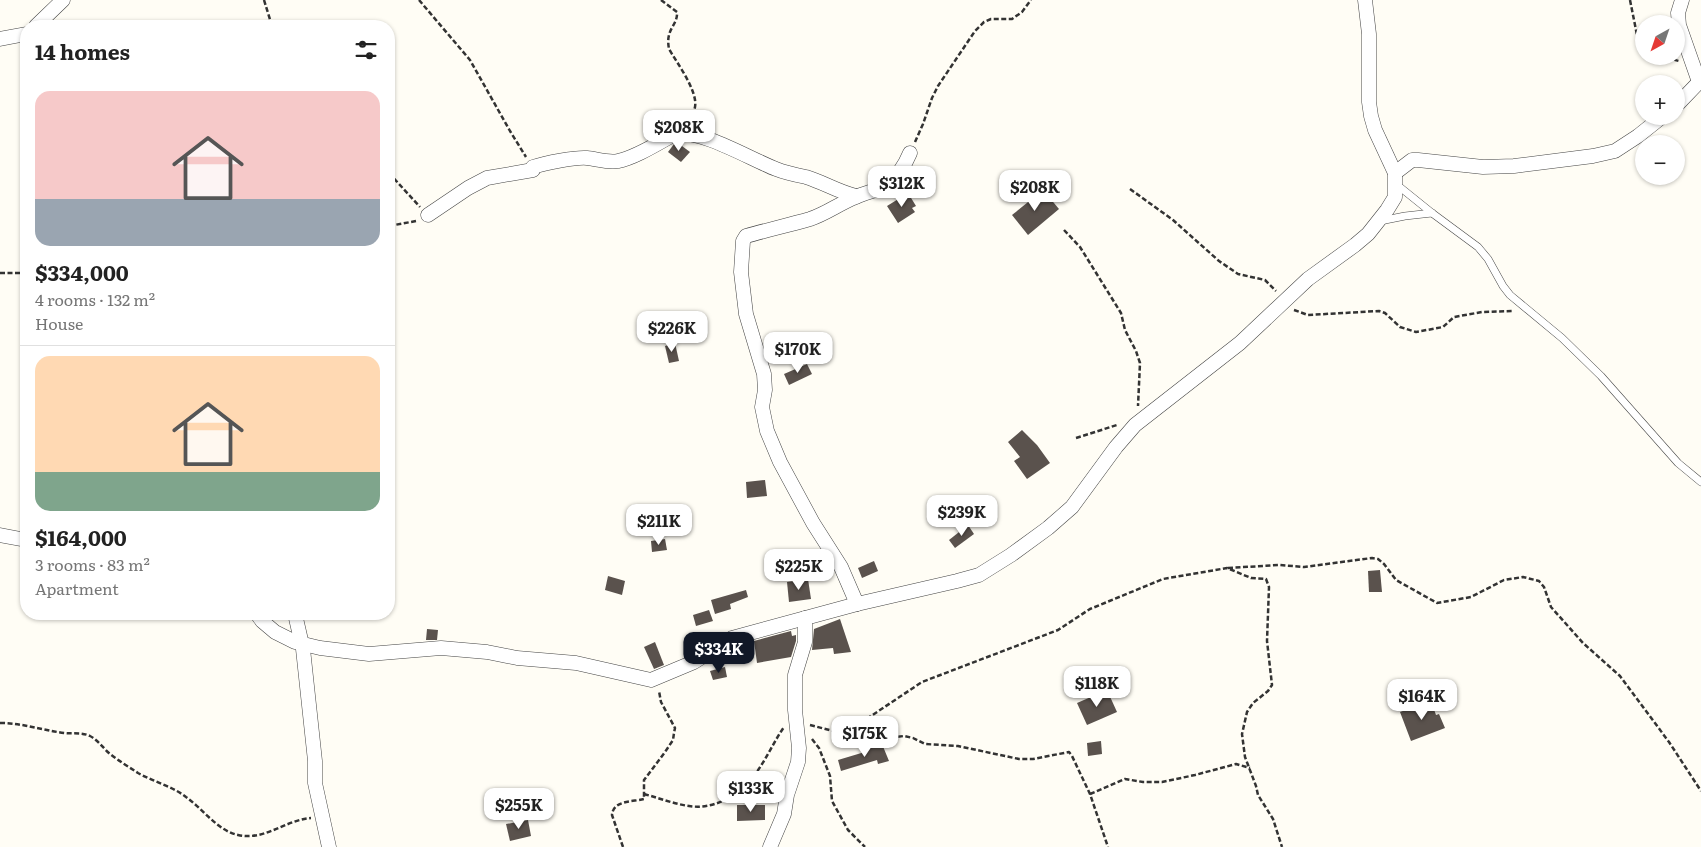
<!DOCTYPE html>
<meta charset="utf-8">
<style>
:root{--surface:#fff;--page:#f6f6f6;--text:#222;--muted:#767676;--line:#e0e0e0;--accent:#111827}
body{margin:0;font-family:Literata,serif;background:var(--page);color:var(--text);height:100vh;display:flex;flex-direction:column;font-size:19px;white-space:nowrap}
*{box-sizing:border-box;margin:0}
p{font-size:16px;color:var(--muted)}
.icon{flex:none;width:28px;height:28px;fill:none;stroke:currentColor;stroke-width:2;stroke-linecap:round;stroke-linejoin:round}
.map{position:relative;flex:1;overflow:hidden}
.side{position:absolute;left:20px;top:20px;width:375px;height:600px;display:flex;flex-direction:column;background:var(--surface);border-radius:20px;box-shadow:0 1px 4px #0004}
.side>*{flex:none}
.needle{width:32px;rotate:220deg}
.controls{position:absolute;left:1635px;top:15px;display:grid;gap:10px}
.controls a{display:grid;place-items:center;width:50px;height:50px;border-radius:50%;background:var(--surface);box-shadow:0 1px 4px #0004;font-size:25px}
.price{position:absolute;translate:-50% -42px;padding:0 11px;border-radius:10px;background:#fff;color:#222;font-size:16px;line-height:32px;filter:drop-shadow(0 1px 2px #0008)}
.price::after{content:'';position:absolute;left:50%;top:30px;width:15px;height:11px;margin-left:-8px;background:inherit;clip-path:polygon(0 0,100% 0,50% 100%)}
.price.active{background:var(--accent);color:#fff}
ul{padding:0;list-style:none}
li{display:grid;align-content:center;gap:10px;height:265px;padding:0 15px}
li+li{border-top:1px solid var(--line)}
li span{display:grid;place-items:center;height:155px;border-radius:15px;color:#555}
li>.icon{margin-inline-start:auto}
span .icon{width:90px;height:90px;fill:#fffc;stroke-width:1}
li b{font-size:21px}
h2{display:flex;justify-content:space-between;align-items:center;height:60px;padding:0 15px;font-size:21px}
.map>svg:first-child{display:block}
.building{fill:#5a524d}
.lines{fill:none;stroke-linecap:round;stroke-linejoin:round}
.lane-casing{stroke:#444;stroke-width:8}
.street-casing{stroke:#444;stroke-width:15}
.path{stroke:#333;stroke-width:2.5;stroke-dasharray:5 2.5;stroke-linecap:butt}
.lane{stroke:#fff;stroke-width:7}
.street{stroke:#fff;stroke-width:14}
</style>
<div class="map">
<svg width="1701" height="847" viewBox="0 0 1701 847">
<rect width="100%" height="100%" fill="#fffdf5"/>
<!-- building -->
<g class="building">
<polygon points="678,143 690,152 681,162 668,152 674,144"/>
<polygon points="1043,190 1059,209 1028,235 1012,215"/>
<polygon points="908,193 916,206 912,208 915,212 898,223 887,206"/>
<polygon points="675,343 679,361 669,363 665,346"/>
<polygon points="807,364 812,374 789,385 784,374"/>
<polygon points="1022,430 1037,445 1050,463 1027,479 1014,461 1020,457 1008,442"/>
<polygon points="765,480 767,496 747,498 746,482"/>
<polygon points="968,525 974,534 955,548 949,540"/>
<polygon points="665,539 667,550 652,552 651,541"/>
<polygon points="874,561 878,571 862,578 858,568"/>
<polygon points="1380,570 1382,592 1369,592 1368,571"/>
<polygon points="608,576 625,581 622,595 605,590"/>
<polygon points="808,579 811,599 789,602 787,582"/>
<polygon points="746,590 748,597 730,604 731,609 715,614 711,600"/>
<polygon points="709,610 713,621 696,626 693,615"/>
<polygon points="840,619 851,652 834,654 833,648 812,650 814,629"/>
<polygon points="427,629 438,630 437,640 426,640"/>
<polygon points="791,631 792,636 796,635 796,641 791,657 757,663 754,641"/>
<polygon points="655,642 664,665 654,669 644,647"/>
<polygon points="725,667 727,677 713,680 710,671"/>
<polygon points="1107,690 1117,712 1087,725 1077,703"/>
<polygon points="1431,701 1436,715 1439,714 1445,728 1411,741 1400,712"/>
<polygon points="1101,741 1102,754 1088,756 1087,743"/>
<polygon points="882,744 889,761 878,764 877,760 841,771 838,760 868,751 867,749"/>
<polygon points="737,805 765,805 765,820 737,821"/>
<polygon points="528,820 531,836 510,841 506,824"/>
</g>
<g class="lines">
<defs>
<g id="lane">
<polyline points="1396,184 1432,213 1478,247 1488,259 1503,286 1510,295 1562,338 1601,376 1678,463 1701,482"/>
<polyline points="1380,221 1405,216 1432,213"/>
</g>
<g id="street">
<polyline points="1682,0 1678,13 1679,25 1699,82"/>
<polyline points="36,26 63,0"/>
<polyline points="0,39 26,34"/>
<polyline points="1676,106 1701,80"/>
<polyline points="1395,173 1412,160 1418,160 1483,167 1514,166 1593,156 1615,151 1638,136 1663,116"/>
<path d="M428,215L468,188L487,178L533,170V167C545,163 575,157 587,158C597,159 608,163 618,161C635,158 660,142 675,134C701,129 750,159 776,169C786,173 796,175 806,177C823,182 838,192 856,196"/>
<polyline points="0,535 26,540"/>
<path d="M857,604L841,567L813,523L780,462L767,431L762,407L765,390L764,374L746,314L741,272L743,241L746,236C767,230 789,225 810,219C826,214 840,203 856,197C866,192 878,191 888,184C899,175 905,165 910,153"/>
<polyline points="257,614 262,621 275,632 295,642 320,648 369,654 441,648 487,652 517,658 576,663 651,680 694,662 732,638 857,604 957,581 979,575 1011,555 1048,528 1072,507 1116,447 1135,425 1240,343 1308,279 1355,245 1368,234 1387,210 1395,197 1395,173 1375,130 1371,116 1369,102 1369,34 1365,0"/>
<polyline points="295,614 303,649 315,761 315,783 329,847"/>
<polyline points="770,847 784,814 787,795 798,762 799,748 795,710 795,675 805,642 805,618"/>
</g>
</defs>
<!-- lane casing -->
<use href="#lane" class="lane-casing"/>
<!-- street casing -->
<use href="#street" class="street-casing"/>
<!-- path -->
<g class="path">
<polyline points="264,0 272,26"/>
<polyline points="419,0 470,60 510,131 526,157"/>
<path d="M661,0L677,12C678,26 665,28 669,49C677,63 698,91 695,107C694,112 690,117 688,122"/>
<polyline points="1630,0 1637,35 1644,45"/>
<polyline points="1659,56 1679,61"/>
<polyline points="915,142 923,124 932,98 938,86 975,31 984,22 991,19 1012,19 1022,12 1031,0"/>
<polyline points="389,173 420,207"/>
<polyline points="1130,189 1173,220 1219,261 1238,274 1265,280 1276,291"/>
<polyline points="389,226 416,221"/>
<polyline points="1064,230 1080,247 1121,313 1125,330 1136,351 1140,363 1138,406"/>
<polyline points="0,273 26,273"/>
<polyline points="1294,310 1308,315 1379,311 1385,313 1400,327 1416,332 1443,327 1454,317 1482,312 1513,311"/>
<polyline points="1076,438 1117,425"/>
<polyline points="1228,568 1279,565 1304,567 1372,558 1378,559 1384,564 1396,580 1437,603 1471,597 1504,580 1523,577 1539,581 1544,587 1551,607 1583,643 1620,676 1669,742 1701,791"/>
<path d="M0,723C22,723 42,730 64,733C73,734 82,732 90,736C98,740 103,748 110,754C119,761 129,767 138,773C154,782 172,786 186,797C203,809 218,831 238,835C265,841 285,820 311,818"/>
<polyline points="810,725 868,740 904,736 913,738 925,744 958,746 1019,759 1033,759 1069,752 1072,756 1090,794 1108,847"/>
<polyline points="851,735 868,718 922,682 1058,630 1090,609 1163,579 1227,568 1251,578 1266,579 1269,587 1267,641 1272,685 1268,691 1253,703 1247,712 1242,734 1245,757 1256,786 1258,795 1273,819 1282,847"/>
<polyline points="812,739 819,748 830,776 832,801 848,830 865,847"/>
<path d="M644,794C659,798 674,804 689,806C713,810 738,796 753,777C765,762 773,743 784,727"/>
<polyline points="1090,794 1125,779 1143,782 1162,782 1195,775 1236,764 1250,768"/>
<path d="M623,847L612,815C613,800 633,802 644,799V780L665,752L673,740L674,733L675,728L661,702L659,691"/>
</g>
<!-- lane -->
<use href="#lane" class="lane"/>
<!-- street -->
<use href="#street" class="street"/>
</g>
</svg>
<div class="controls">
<a><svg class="needle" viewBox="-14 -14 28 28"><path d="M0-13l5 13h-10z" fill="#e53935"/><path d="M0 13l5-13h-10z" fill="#767676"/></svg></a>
<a>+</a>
<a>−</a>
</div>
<b class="price" style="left:679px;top:152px">$208K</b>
<b class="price" style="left:902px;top:208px">$312K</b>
<b class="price" style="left:1035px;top:212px">$208K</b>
<b class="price" style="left:672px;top:353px">$226K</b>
<b class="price" style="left:798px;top:374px">$170K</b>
<b class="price" style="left:962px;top:537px">$239K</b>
<b class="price" style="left:659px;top:546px">$211K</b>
<b class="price" style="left:799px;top:591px">$225K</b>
<b class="price active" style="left:719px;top:674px">$334K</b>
<b class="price" style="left:1097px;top:708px">$118K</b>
<b class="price" style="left:1422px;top:721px">$164K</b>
<b class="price" style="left:865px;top:758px">$175K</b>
<b class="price" style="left:751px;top:813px">$133K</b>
<b class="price" style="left:519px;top:830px">$255K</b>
<section class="side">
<h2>14 homes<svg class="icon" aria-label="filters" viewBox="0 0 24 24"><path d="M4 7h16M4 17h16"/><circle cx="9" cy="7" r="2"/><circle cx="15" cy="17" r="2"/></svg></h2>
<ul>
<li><span style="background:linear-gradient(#f6c9c9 70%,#9aa5b1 0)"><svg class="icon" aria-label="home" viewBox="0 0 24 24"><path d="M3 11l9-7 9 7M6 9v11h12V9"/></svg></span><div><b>$334,000</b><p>4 rooms · 132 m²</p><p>House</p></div></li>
<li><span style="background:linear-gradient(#ffd9b3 75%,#7fa58c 0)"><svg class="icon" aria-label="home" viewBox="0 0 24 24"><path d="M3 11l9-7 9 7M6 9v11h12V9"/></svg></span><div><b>$164,000</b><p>3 rooms · 83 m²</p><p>Apartment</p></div></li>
</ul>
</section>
</div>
